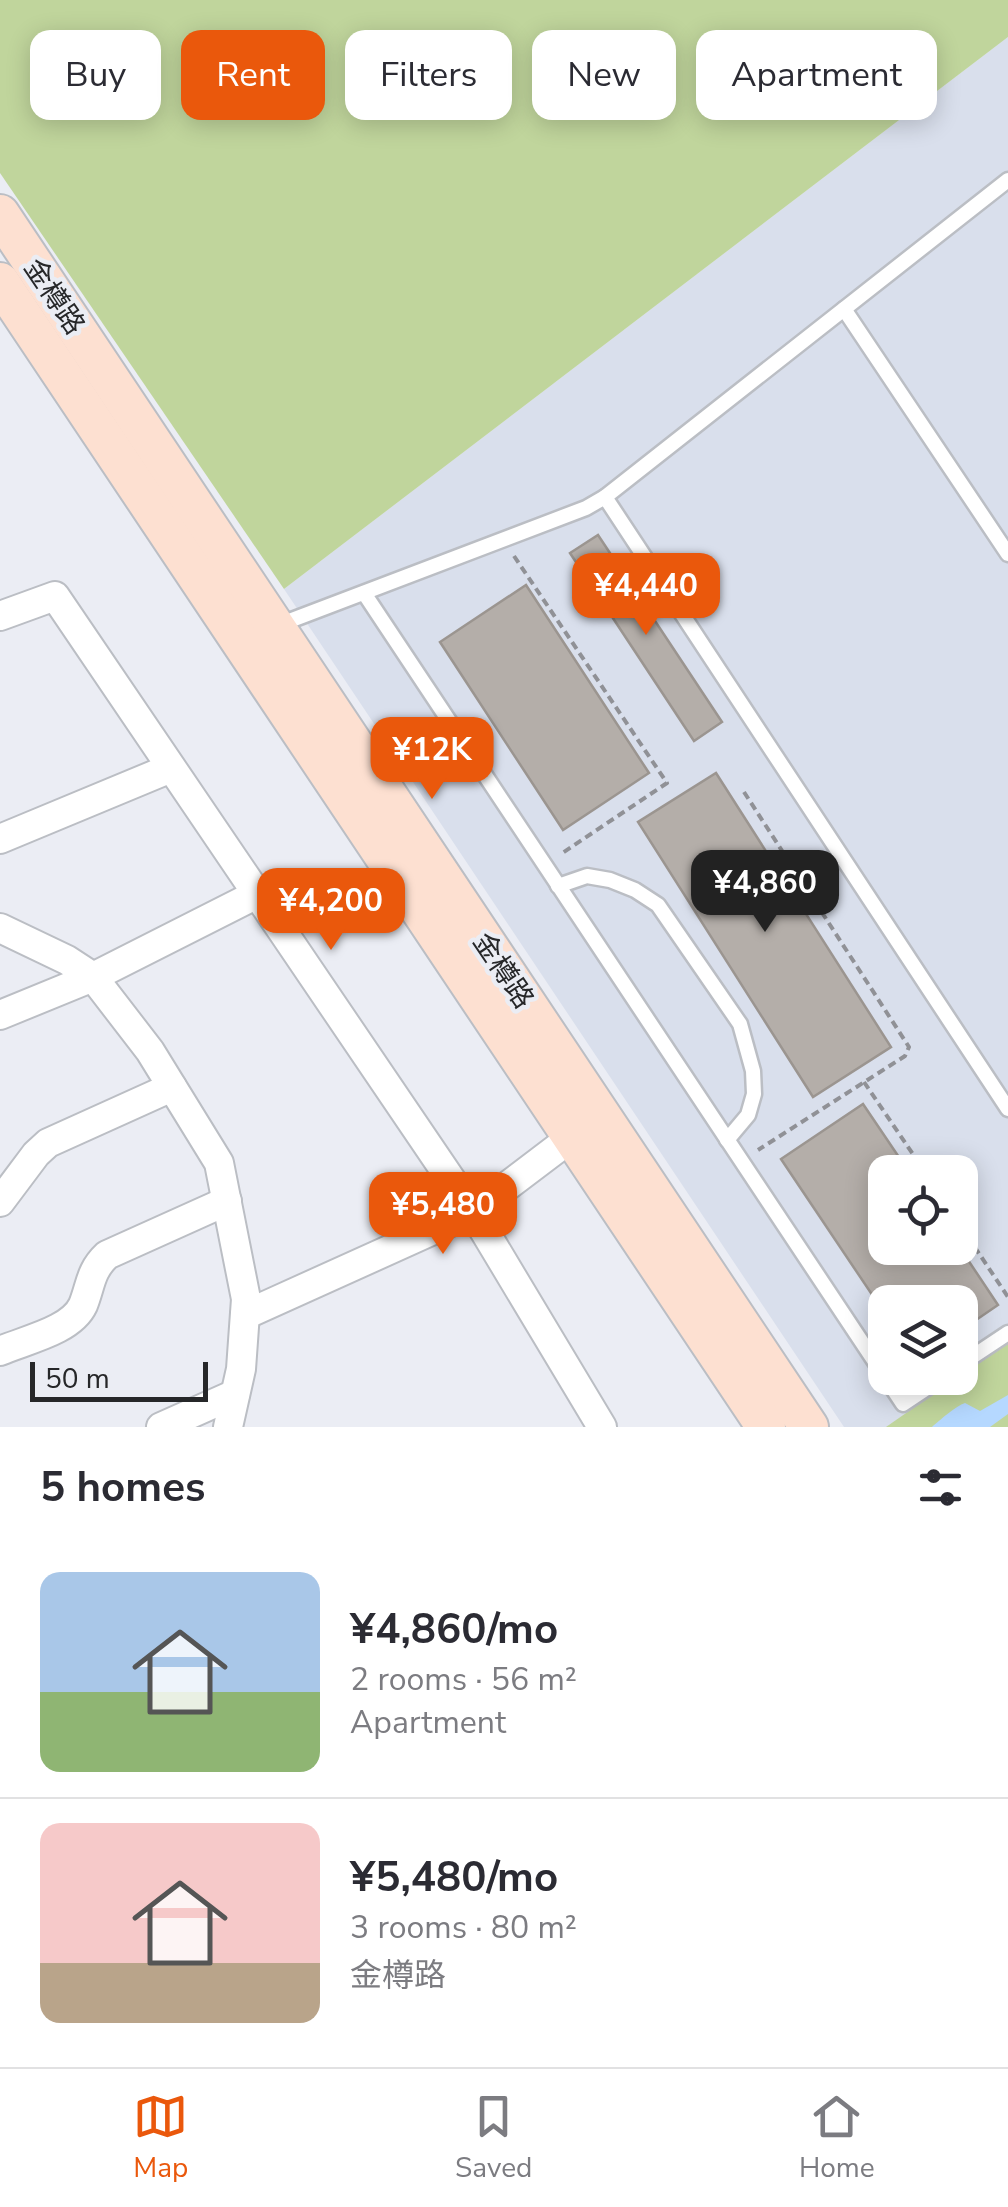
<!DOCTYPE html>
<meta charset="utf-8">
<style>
:root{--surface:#fff;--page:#f2f2f3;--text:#2b2b33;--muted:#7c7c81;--line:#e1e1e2;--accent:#ea580c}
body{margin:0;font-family:"Nunito Sans","Noto Sans SC",sans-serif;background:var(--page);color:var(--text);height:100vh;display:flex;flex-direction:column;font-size:38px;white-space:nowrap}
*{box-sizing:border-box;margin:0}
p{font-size:32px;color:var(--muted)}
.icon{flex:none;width:55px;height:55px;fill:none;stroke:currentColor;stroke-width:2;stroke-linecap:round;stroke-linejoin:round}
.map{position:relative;height:1427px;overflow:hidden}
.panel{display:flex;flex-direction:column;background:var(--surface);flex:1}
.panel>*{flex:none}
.top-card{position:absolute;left:30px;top:30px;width:950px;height:90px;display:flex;gap:20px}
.buttons{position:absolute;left:868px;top:1155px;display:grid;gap:20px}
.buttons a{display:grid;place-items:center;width:110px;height:110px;border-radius:20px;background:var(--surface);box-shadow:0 5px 25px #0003;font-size:50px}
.scale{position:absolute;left:30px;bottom:25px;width:178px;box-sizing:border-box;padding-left:10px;border:5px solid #262729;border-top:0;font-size:28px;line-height:35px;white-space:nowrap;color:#262729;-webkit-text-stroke:8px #ebedf4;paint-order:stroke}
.price{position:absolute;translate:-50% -85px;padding:0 22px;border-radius:20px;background:var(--accent);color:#fff;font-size:32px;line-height:65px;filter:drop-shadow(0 2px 5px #0008)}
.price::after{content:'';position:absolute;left:50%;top:60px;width:30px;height:22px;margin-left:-15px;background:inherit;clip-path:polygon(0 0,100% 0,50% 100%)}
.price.selected{background:#222;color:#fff}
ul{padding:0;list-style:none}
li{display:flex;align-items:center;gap:30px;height:250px;padding:0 40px}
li+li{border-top:2px solid var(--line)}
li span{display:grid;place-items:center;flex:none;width:280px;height:200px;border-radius:20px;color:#555}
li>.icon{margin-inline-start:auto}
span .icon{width:120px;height:120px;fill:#fffc;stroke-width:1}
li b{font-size:42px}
h2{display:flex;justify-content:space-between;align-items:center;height:120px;padding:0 40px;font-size:42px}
.pill{padding:0 35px;border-radius:20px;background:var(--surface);box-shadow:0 5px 25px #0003;font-size:35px;line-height:90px}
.pill.selected{background:var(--accent);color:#fff}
.tabs{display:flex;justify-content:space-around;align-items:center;height:140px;border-top:2px solid var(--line);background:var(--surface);font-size:28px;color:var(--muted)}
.tabs a{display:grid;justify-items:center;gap:5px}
.tabs .selected{color:var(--accent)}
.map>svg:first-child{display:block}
.built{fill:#d9dfec;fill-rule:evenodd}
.green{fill:#c0d59c}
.water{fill:#b5d8ff}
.building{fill:#b4aea9;stroke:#9b9590;stroke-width:2.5}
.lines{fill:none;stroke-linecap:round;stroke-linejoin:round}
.lane-casing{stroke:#bbbec4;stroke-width:19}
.street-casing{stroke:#bbbec4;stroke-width:32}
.secondary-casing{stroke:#bbbec4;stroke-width:42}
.path{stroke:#909196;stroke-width:4;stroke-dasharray:8 5;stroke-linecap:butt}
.lane{stroke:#fff;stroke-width:14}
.street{stroke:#fff;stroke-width:28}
.secondary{stroke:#fde0d1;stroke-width:38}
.labels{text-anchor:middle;stroke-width:9;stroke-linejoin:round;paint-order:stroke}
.street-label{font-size:28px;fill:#262729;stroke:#ebedf4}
</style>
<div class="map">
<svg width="1008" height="1427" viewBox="0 0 1008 1427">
<rect width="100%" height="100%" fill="#ebedf4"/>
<!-- built -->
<path class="built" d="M1008,37V1427H844L284,589ZM885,1172H960V1248H885ZM885,1302H960V1378H885Z"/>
<!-- green -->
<g class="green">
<polygon points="0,0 1008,0 1008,37 284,589 0,173"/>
<polygon points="1008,1342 1008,1427 886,1427"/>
</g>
<!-- water -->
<path class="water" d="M1008,1395V1414L990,1427H932C940,1420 956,1406 965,1403L980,1411Z"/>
<!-- building -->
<g class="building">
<polygon points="598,535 722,722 694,741 570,553"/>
<polygon points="526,585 649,773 563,830 440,642"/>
<polygon points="716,773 891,1047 813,1097 638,822"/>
<polygon points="863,1104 909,1172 885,1172 885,1248 960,1248 998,1305 960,1331 960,1302 885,1302 885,1314 781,1159"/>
</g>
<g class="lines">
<defs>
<g id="lane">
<polyline points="844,309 1008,554"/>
<polyline points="605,497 1008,180"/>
<polyline points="364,593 903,1404 942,1378"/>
<polyline points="276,626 586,508 605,497 1008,1109"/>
<polyline points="558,886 587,876 610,880 635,890 658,905 740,1024 753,1071 754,1094 748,1115 727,1140"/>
<polyline points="960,1365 1008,1333"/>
</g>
<g id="street">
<polyline points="0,616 55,596 473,1212 602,1427"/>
<polyline points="0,839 171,768"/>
<polyline points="0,928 67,960 93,977 150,1051 219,1163 246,1299 241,1369 228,1427"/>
<polyline points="0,1015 93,977 257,894"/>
<polyline points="0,1202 36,1154 48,1143 172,1087"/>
<polyline points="245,1315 473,1212 572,1137 590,1131"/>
<path d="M0,1351C25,1340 71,1331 83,1305C91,1285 90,1271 107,1255L227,1201"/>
<polyline points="161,1427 235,1394"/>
</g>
<g id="secondary">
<polyline points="0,214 809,1427"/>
<polyline points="0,282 766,1427"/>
</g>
</defs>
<!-- lane casing -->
<use href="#lane" class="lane-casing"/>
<!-- street casing -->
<use href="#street" class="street-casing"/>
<!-- secondary casing -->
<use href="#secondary" class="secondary-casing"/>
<!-- path -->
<g class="path">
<polyline points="514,556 667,783 561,854"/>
<polyline points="744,792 909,1047 905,1056 758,1150"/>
<polyline points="864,1082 925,1172"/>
<polyline points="960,1225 1008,1297"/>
</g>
<!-- lane -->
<use href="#lane" class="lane"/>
<!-- street -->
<use href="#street" class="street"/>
<!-- secondary -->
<use href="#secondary" class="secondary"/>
</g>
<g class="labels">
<!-- street labels -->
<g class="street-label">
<text transform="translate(55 296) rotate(56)" y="10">金樽路</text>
<text transform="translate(504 970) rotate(56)" y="10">金樽路</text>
</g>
</g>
</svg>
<div class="buttons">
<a><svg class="icon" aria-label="locate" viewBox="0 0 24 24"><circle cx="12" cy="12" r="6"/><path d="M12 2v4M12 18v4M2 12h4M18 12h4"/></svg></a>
<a><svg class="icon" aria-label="layers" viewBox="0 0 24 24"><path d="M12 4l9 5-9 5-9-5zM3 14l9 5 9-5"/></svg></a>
</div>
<div class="scale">50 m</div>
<b class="price" style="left:646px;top:638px">¥4,440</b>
<b class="price" style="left:432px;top:802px">¥12K</b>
<b class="price selected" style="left:765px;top:935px">¥4,860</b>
<b class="price" style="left:331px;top:953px">¥4,200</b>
<b class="price" style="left:443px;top:1257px">¥5,480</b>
<div class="top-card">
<a class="pill">Buy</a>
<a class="pill selected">Rent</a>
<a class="pill">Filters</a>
<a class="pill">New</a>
<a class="pill">Apartment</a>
</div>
</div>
<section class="panel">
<h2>5 homes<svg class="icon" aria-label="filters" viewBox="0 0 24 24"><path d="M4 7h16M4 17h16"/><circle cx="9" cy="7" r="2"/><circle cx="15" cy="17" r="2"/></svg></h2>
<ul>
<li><span style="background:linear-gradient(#a9c7e8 60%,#8fb573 0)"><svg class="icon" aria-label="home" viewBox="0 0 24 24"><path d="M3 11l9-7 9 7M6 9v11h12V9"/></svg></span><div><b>¥4,860/mo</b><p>2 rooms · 56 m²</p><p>Apartment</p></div></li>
<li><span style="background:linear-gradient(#f6c9c9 70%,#b9a48a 0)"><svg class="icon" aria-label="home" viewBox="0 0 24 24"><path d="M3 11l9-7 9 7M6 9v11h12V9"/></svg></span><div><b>¥5,480/mo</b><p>3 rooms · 80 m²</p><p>金樽路</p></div></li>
</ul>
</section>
<nav class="tabs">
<a class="selected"><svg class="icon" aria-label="map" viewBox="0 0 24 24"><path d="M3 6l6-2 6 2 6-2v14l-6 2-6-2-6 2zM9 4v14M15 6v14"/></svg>Map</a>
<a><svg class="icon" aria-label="saved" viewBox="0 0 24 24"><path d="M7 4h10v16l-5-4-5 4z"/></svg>Saved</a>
<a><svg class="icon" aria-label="home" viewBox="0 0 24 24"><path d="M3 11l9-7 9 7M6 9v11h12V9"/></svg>Home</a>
</nav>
